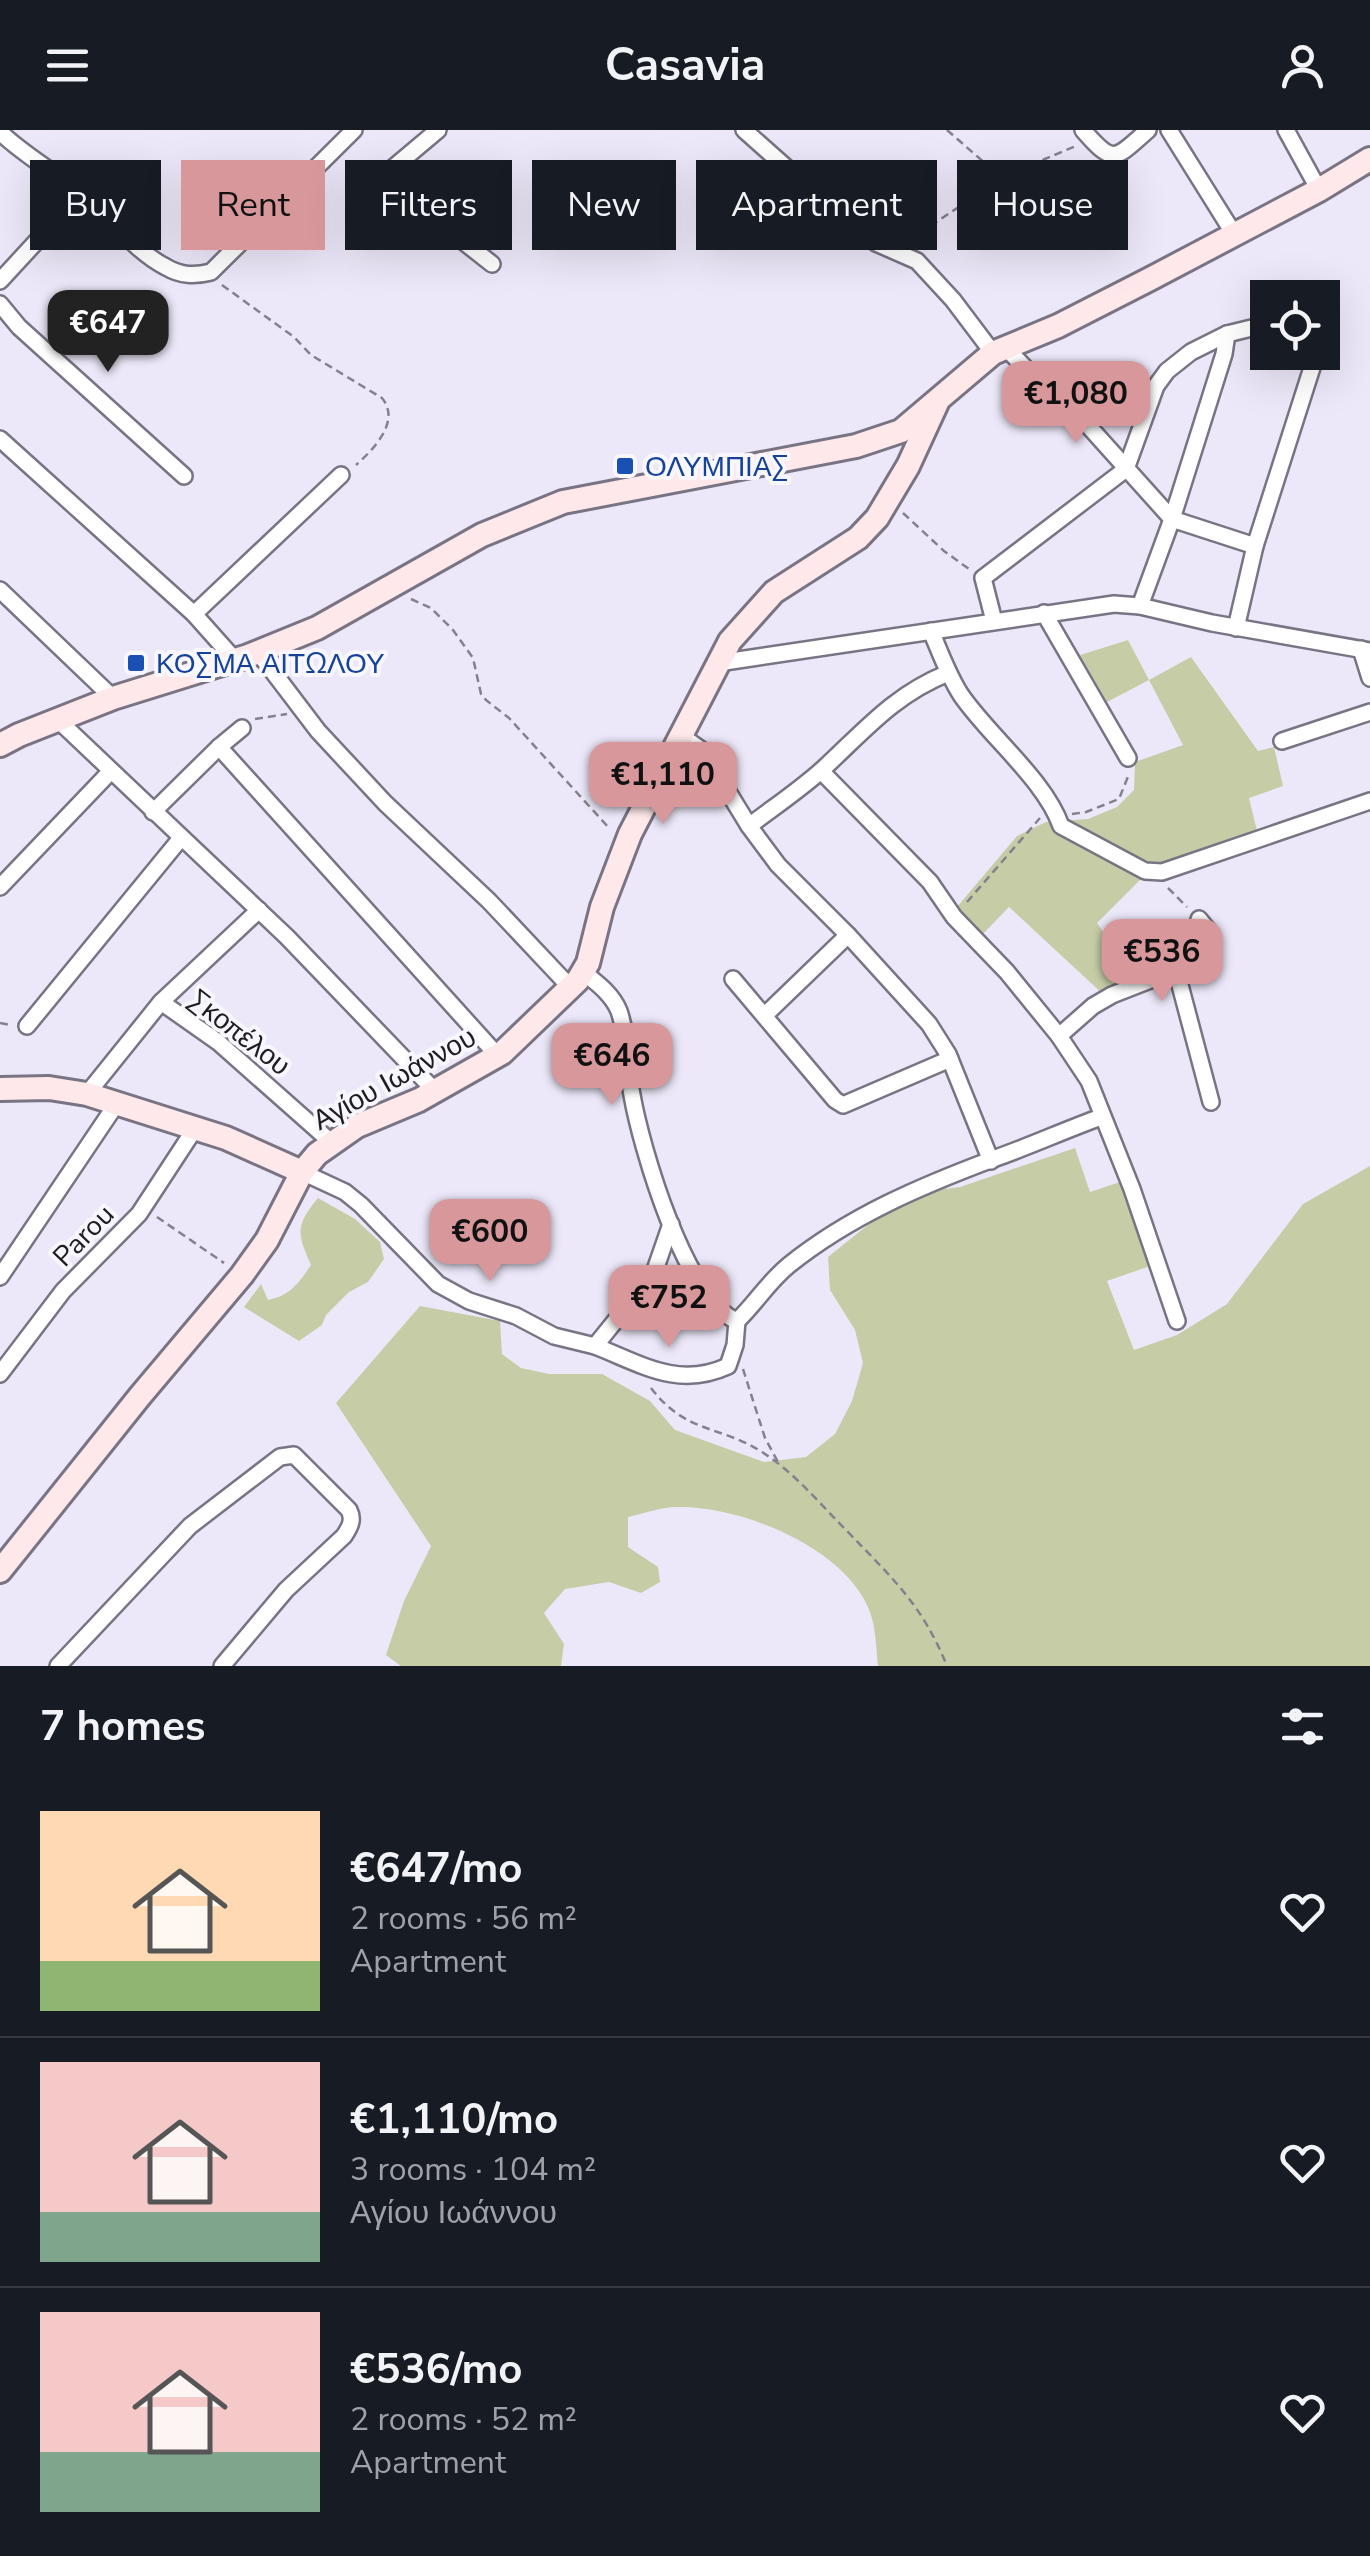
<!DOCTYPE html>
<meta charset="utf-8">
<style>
:root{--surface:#171b24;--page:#20242c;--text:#f1f3f6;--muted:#9ea1a6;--line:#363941;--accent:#d8989b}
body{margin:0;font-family:"Nunito Sans",sans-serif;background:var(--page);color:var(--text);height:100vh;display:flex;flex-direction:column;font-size:38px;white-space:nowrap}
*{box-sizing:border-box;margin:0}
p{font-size:32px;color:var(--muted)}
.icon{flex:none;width:55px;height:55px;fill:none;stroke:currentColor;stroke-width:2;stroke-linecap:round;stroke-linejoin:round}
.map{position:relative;height:1536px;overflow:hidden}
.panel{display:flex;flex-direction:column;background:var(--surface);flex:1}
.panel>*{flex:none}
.guide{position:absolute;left:30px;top:30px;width:1310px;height:90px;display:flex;gap:20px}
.controls{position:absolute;left:1250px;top:150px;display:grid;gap:20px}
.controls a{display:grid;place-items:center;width:90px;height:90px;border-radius:0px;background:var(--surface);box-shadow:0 10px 40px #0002;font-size:50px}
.price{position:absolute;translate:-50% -85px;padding:0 22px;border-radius:20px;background:var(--accent);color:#111;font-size:32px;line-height:65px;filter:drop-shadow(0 2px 5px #0008)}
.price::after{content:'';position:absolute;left:50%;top:60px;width:30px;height:22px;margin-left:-15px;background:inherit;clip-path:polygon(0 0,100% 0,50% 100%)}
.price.on{background:#222;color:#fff}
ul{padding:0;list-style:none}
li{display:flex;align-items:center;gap:30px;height:250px;padding:0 40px}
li+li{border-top:2px solid var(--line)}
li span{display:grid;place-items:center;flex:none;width:280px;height:200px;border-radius:0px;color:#555}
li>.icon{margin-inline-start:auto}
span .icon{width:120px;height:120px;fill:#fffc;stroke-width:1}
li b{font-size:42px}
h2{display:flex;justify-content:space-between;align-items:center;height:120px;padding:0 40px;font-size:42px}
.pill{padding:0 35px;border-radius:0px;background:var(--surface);box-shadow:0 10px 40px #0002;font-size:35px;line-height:90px}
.pill.on{background:var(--accent);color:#111}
header{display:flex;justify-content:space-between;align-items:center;height:130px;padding:0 40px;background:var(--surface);font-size:45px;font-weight:700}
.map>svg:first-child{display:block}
.green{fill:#c6cda6}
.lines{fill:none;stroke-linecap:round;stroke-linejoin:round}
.street-casing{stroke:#787483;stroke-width:20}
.secondary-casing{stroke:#787483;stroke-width:28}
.path{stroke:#84808c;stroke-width:2.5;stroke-dasharray:8 5;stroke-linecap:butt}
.street{stroke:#fff;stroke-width:15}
.secondary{stroke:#fee8ea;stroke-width:22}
.transit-dot{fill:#1a4fb4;stroke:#f9f7fe;stroke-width:4}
.labels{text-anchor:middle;stroke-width:8;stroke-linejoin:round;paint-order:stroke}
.transit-label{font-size:28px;fill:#164399;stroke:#f9f7fe;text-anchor:start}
.street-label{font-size:28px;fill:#1f1d23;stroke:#f9f7fe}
</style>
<header><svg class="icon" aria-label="menu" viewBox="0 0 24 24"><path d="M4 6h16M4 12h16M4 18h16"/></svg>Casavia<svg class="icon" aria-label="person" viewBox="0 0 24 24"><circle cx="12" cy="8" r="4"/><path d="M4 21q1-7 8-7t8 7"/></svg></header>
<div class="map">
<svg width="1370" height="1536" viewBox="0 0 1370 1536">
<rect width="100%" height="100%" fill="#ede8f9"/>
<!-- green -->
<g class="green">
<polygon points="1128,510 1149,550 1191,527 1258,621 1274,617 1283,656 1249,668 1258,705 1156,734 1097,793 1113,816 1152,796 1189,831 1105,866 1009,777 980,807 957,777 1017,706 1046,692 1088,689 1117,677 1134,660 1135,632 1183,615 1149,550 1107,572 1080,525"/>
<path d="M1075,1018L1090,1062L1132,1048L1153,1135L1107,1151L1134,1220L1177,1205L1227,1174L1303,1074L1370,1036V1536H878C876,1519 876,1498 870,1482C847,1419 744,1377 681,1377C664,1376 645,1383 628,1387V1417L658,1437L660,1452L641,1463L609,1452L565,1459L544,1483L564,1514L561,1536H401L386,1525L404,1471L431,1416L336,1273L420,1176L500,1191L502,1224L521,1238L549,1244H602L650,1271L675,1300L764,1332L806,1327L835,1304L852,1271L863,1233L855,1200L830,1160L828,1127L879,1086L928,1061L960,1057Z"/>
<path d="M318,1068L355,1089L380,1112L384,1129L368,1152L349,1162L326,1185L322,1195L299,1211L244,1177L261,1154L268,1170C291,1165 298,1154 311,1135C297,1103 295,1096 318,1068Z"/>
</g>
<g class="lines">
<defs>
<g id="street">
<polyline points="438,0 387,43 389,53 492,134"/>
<polyline points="744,0 842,87 876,113 917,131 953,170 993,223"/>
<path d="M1083,0C1114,36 1115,29 1148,0"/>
<polyline points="1169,0 1234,104"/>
<polyline points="1286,0 1319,60"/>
<path d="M0,2C27,28 60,45 89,69C114,91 136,122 166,137C181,146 195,146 211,142L354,0"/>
<polyline points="0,151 81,63"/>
<polyline points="0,174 19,197 184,346"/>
<polyline points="1322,185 1327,193 1322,206"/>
<polyline points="1006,218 1035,248 1075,281 1172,389 1255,416"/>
<polyline points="0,309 194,484 235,530"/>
<polyline points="0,460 113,568"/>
<polyline points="1140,476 1172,389 1224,224 1227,204"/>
<polyline points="1044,483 1128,628"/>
<polyline points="194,484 341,345"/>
<polyline points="994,491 983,448 1126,339 1156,256 1167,241 1191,222 1227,204 1268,194"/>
<polyline points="1236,498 1255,416 1317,222"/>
<path d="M931,501C940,522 948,545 961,565C989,606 1045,650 1061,696L1145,741L1162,742L1370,671"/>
<polyline points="1361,519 1370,548"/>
<polyline points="258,522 318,601 385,673 489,771 571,858"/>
<polyline points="718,533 1114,474 1140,476 1212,493 1370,521"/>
<polyline points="58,590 287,807 435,961"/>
<polyline points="680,605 703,621 749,696 778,735 848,805 929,894 948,924 991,1031"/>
<polyline points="1282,611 1370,582"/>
<polyline points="219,617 242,598"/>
<polyline points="821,641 930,752 954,787 1007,842 1059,906 1089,951 1132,1059 1177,1191"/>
<polyline points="153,682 219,617 498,926"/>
<path d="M749,696C774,677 801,659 824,638C866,599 894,565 948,543"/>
<polyline points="0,757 110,642"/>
<path d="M1176,840C1195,831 1206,825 1211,804L1199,789"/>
<path d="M583,842C597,853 612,864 619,881C628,907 627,939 632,965C641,1017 686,1171 737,1191C756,1173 768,1152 789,1135C850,1086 921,1056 993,1029C1030,1016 1065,1000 1101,987"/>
<polyline points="733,849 835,970 843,975 950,929"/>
<polyline points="161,872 259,780"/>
<polyline points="765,885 848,805"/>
<polyline points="27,896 181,708"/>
<polyline points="1059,906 1093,876 1112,865 1176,840 1211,972"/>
<polyline points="87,964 161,872 218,912 331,1012"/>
<polyline points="302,1042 345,1062 361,1075 438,1154 469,1171 516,1186 554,1206 595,1216 654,1143 671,1094"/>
<polyline points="0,1147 117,973"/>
<path d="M595,1216C641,1234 678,1259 728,1236L735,1215L737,1191"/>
<polyline points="0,1244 63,1161 139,1084 196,997"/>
<path d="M58,1536L190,1396L280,1327L294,1325L349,1380C354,1390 350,1397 344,1406L286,1460L222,1536"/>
</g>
<g id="secondary">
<polyline points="0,615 19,605 113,568 248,526 317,498 482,405 563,372 856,316 901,301 993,223 1058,196 1150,149 1319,60 1370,29"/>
<polyline points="0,959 49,958 87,964 226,1008 302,1042"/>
<polyline points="0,1441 140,1266 242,1145 267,1110 302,1042 317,1024 357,996 419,970 502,923 578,850 588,833 602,777 630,704 730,511 774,462 858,408 877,388 908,336 937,273"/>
</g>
</defs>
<!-- street casing -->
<use href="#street" class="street-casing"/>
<!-- secondary casing -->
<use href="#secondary" class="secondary-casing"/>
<!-- path -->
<g class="path">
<polyline points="947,0 1002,48"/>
<polyline points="909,110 989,57 1021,39 1076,16"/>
<path d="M222,155L294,207L311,225L382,268C401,291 374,319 356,335"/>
<polyline points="903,383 944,421 969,439"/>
<polyline points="411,469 431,478 453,500 473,528 481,564 486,570 509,588 610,699"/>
<polyline points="255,589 287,584"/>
<polyline points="1072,684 1086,682 1119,669 1129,644"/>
<polyline points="1168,758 1187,777"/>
<polyline points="967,772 1040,688"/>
<polyline points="0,893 10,895"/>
<polyline points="157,1087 224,1133"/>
<polyline points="743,1239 765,1308 779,1334"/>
<path d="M651,1258C686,1304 720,1295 762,1322C795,1343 820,1374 847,1401C892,1448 922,1474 947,1536"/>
</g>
<!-- street -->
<use href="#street" class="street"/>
<!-- secondary -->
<use href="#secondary" class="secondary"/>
</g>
<!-- markers -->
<g class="transit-dot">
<rect x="615" y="326" width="20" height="20" rx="5"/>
<rect x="126" y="523" width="20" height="20" rx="5"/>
</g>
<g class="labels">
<!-- transit labels -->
<g class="transit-label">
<text x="645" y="346">ΟΛΥΜΠΙΑΣ</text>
<text x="156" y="543">ΚΟΣΜΑ ΑΙΤΩΛΟΥ</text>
</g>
<!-- street labels -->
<g class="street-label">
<text transform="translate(240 902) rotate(38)" y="10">Σκοπέλου</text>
<text transform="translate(394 948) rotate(-29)" y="10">Αγίου Ιωάννου</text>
<text transform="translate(83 1105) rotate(-46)" y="10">Parou</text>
</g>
</g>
</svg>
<div class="controls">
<a><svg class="icon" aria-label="locate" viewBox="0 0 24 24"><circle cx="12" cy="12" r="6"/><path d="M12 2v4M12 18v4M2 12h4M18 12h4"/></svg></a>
</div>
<b class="price on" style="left:108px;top:245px">€647</b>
<b class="price" style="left:1076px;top:316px">€1,080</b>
<b class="price" style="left:663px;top:697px">€1,110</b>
<b class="price" style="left:1162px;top:874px">€536</b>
<b class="price" style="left:612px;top:978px">€646</b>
<b class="price" style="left:490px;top:1154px">€600</b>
<b class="price" style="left:669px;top:1220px">€752</b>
<div class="guide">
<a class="pill">Buy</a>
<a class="pill on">Rent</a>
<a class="pill">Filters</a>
<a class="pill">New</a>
<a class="pill">Apartment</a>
<a class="pill">House</a>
</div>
</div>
<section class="panel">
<h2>7 homes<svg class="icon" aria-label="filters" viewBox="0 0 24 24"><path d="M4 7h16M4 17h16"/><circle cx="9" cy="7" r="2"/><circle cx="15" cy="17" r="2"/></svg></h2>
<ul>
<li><span style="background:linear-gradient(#ffd9b3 75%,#8fb573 0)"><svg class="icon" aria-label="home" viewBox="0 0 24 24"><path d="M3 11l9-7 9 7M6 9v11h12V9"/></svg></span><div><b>€647/mo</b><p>2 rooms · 56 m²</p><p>Apartment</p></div><svg class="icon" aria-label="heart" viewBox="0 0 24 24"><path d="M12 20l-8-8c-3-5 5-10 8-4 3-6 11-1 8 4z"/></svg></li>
<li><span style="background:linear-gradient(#f6c9c9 75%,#7fa58c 0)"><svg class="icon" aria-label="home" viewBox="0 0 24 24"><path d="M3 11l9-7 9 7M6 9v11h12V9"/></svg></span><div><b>€1,110/mo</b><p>3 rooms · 104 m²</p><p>Αγίου Ιωάννου</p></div><svg class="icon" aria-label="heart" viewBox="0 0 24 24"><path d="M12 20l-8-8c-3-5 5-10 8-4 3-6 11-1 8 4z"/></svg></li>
<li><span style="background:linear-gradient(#f6c9c9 70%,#7fa58c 0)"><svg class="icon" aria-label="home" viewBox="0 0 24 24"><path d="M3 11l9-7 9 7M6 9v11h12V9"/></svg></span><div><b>€536/mo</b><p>2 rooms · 52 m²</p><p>Apartment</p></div><svg class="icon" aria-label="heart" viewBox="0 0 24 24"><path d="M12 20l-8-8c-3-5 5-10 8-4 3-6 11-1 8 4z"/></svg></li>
</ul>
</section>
